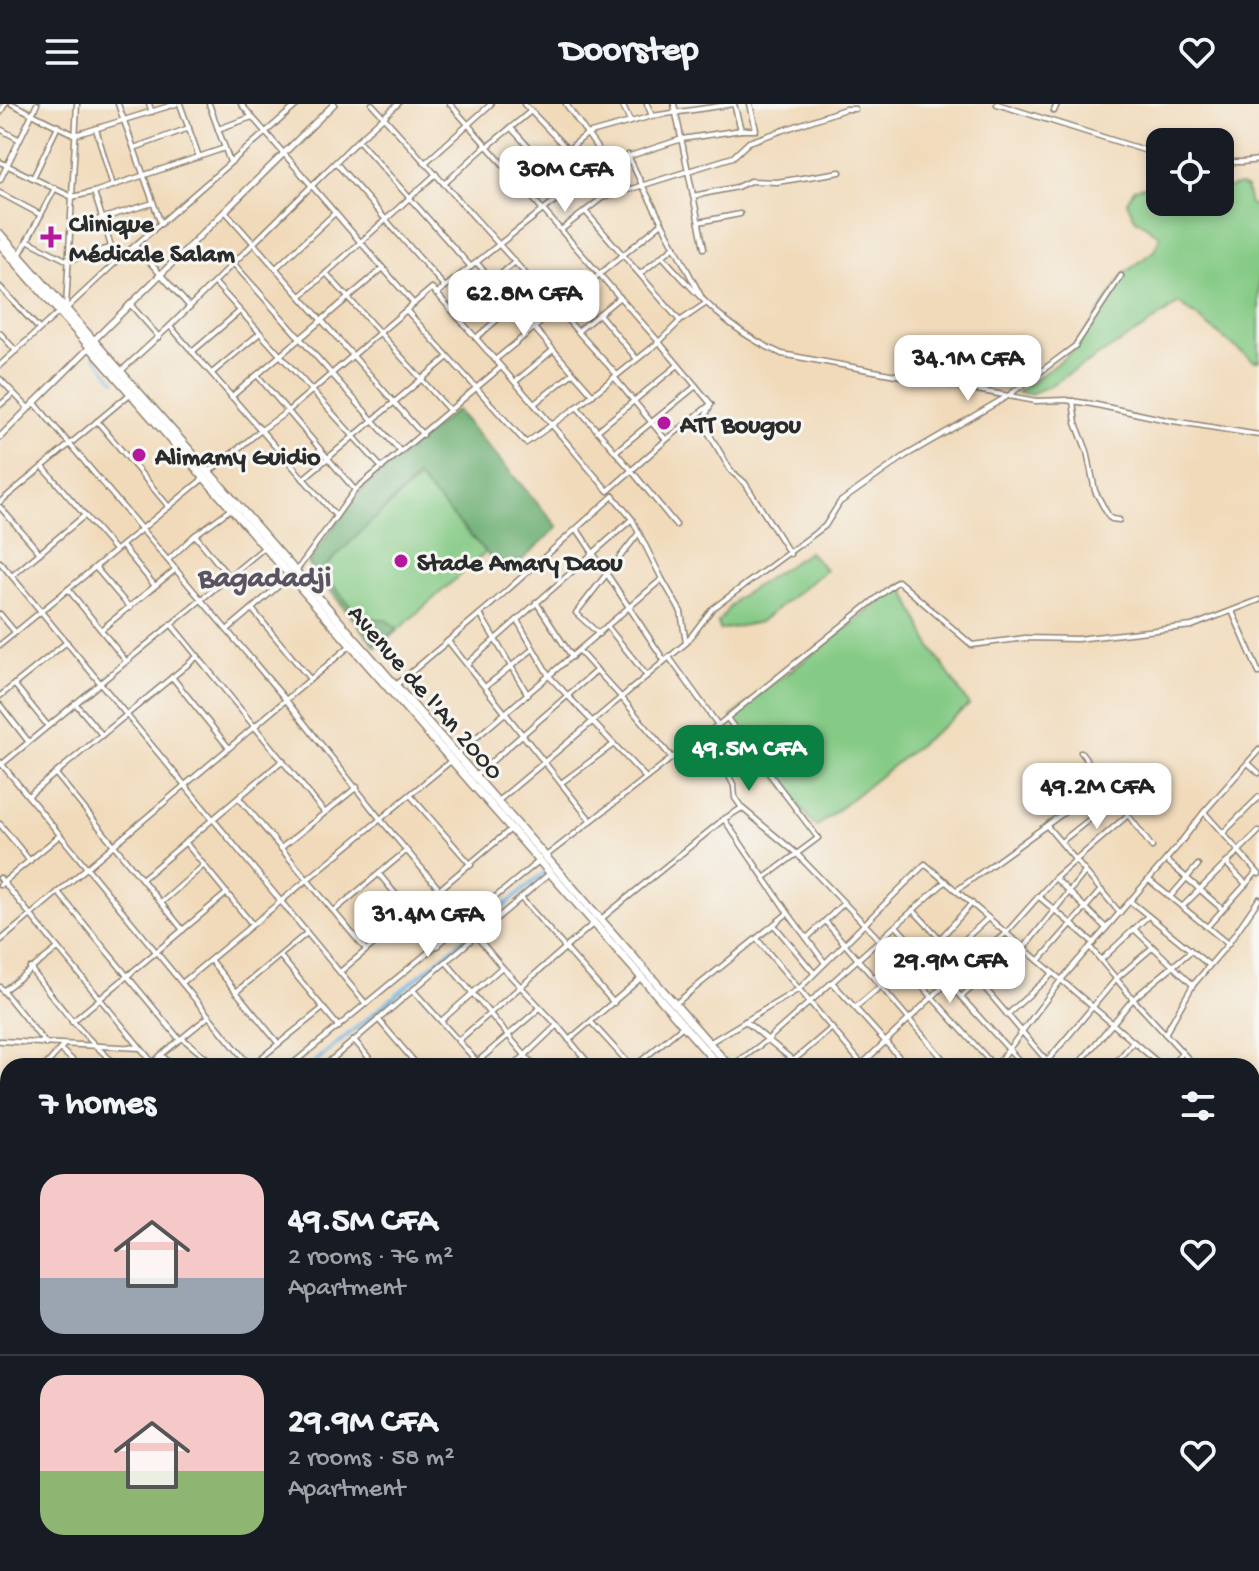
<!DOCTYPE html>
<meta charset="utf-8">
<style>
:root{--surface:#171b24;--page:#20242c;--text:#f1f3f6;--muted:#9ea1a6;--line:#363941;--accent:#0b8043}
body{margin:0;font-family:"Gochi Hand",sans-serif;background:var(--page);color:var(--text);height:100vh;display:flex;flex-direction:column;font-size:30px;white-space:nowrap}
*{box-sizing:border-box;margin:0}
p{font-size:26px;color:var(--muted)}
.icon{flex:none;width:44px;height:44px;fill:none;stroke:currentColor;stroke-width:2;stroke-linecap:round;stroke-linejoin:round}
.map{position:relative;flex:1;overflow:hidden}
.details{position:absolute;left:0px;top:954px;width:1260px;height:514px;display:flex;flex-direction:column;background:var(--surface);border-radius:24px 24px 0 0;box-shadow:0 4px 12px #0003}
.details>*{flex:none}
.tools{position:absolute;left:1146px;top:24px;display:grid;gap:16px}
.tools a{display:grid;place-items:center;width:88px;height:88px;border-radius:16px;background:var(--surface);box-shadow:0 4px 12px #0003;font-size:40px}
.price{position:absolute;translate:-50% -68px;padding:0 18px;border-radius:16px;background:#fff;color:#222;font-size:26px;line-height:52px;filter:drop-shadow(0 2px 4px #0008)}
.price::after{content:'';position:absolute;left:50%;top:48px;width:24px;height:18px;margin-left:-12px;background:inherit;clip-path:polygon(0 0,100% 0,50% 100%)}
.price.selected{background:var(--accent);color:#fff}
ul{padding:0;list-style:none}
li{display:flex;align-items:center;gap:24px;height:200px;padding:0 40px}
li+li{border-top:2px solid var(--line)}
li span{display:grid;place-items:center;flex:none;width:224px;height:160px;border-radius:24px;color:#555}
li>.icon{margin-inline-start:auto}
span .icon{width:96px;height:96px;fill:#fffc;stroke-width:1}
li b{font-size:34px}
h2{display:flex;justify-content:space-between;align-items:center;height:96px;padding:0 40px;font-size:34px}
header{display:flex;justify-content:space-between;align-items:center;height:104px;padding:0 40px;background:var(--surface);font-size:36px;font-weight:700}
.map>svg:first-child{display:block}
.industrial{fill:#cebed0}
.green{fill:#85ca85;stroke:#587a58;stroke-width:2}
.forest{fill:#6cae72;stroke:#4c6c4e;stroke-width:2}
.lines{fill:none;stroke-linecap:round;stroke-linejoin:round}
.stream{stroke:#69b3e1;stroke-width:2}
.canal{stroke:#69b3e1;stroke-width:4}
.minor-casing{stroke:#8e8272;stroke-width:7}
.tertiary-casing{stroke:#8e8272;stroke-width:8}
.primary-casing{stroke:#8e8272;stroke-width:10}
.trunk-casing{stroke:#8e8272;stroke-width:11}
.minor{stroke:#fff;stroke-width:4}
.tertiary{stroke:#fff;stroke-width:5}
.primary{stroke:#fff;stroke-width:7}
.trunk{stroke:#fff;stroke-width:8}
.poi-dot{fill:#b5179e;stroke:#f6f6f2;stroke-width:3}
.labels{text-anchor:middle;stroke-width:6;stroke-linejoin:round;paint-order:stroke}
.poi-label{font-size:26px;font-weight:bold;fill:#2b2b2b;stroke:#f6f6f2;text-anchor:start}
.street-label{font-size:26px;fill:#2b2b2b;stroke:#f6f6f2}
.quarter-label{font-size:30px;font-weight:bold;fill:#5b5361;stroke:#f6f6f2}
</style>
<header><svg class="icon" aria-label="menu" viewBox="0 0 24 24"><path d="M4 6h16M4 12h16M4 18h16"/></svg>Doorstep<svg class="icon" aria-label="heart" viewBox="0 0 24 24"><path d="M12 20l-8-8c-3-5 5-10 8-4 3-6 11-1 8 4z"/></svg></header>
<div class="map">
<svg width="1259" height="1467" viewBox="0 0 1259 1467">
<rect width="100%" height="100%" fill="#f6f6f2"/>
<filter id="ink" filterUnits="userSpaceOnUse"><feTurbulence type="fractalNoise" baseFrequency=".0125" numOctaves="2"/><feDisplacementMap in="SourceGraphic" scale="16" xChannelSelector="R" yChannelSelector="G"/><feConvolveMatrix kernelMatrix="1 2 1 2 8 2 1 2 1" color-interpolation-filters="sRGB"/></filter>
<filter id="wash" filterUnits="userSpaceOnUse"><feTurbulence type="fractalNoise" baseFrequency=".006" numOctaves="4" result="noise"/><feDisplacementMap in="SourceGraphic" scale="32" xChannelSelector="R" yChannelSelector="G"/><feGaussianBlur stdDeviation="1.8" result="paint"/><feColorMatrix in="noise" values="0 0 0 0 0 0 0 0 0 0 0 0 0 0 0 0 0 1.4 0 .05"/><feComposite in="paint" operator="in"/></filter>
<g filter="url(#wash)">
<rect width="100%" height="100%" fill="#f1daba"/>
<!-- industrial -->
<polygon class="industrial" points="1252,1342 1259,1348 1259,1467 1181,1467 1175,1460 1252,1460"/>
<!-- green -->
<g class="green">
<polygon points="1153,81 1160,84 1160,98 1189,98 1193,100 1197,98 1220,98 1220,87 1239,81 1246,84 1250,100 1259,104 1259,257 1253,257 1179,199 1145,223 1049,282 1030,290 1017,289 1076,245 1124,170 1155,146 1160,132 1135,114 1127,99 1134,85"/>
<polygon points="420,374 486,448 382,540 317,466"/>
<polygon points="809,448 826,466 760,518 720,526 718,519 736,495"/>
<polygon points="902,481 931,543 969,601 816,723 731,613"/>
</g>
<!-- forest -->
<polygon class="forest" points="456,306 558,423 506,470 417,373 321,467 347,498 360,512 386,516 397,524 376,543 308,459 356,391"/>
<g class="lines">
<!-- stream -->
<polyline class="stream" points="93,251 115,277"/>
<!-- canal -->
<g class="canal">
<polyline points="310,962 545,768"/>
<polyline points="0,1308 8,1299"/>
</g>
</g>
</g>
<g filter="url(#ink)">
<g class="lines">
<defs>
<g id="minor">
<polyline points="12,0 75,31 176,0"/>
<polyline points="118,0 161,120"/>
<polyline points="149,0 152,8"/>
<polyline points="180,0 199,53"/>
<polyline points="209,0 230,58"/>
<polyline points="241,0 414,200"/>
<polyline points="372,0 617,271"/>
<polyline points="450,0 659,238 711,300 704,315 704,321 731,367 745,379 790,450"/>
<polyline points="524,0 568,46"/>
<polyline points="566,0 607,58"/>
<polyline points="622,0 630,17"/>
<polyline points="647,0 652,12"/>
<polyline points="674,0 704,144"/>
<polyline points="734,0 741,26"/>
<polyline points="997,0 1160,51"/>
<polyline points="1054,7 1057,0"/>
<polyline points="0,9 5,0"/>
<polyline points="511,24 547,63"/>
<polyline points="0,25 20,36"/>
<polyline points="96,25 113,82"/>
<polyline points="218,25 252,13"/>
<polyline points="358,36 471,163"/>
<polyline points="487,43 531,7"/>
<polyline points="134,44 189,24"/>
<polyline points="628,51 642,81 702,194"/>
<polyline points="0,58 72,93 94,88 225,44"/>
<polyline points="1220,58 1242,58 1259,56"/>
<polyline points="336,59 445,183"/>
<polyline points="425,59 491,0"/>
<polyline points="33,74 58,22"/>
<polyline points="0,76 37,0"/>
<polyline points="444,80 486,42"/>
<polyline points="568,86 547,63 587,30 652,12 734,0"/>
<polyline points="94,88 116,158 298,0"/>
<polyline points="0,89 41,111"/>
<polyline points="693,92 737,83 750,77 777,78 840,68"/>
<polyline points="225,107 423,331"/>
<polyline points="585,107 680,217"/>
<polyline points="699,118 740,110"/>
<polyline points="70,124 153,99"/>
<polyline points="561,126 602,94 733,53 749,38 845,5 855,5"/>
<polyline points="27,136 68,157 112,143"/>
<polyline points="135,142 190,203"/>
<polyline points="19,152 55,84"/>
<path d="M662,152C699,193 729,227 782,250L1036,297L1065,296L1092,300L1167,316L1259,331"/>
<polyline points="477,159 593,291"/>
<polyline points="234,160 401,348"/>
<polyline points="276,164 335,109"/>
<polyline points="326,169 450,307"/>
<polyline points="640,170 675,142"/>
<polyline points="493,177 515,158"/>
<polyline points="215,179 382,364"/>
<polyline points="0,183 39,225"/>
<polyline points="436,190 599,62 682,35 741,26 756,26 750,0"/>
<polyline points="301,192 436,70"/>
<polyline points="130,200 159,233"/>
<polyline points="66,203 77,0"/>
<polyline points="66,205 116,158"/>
<polyline points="407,207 526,339 577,303 659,238 680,217 705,200"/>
<polyline points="599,210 636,254"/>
<polyline points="458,214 495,181"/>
<polyline points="170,222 336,412"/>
<polyline points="578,227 620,193"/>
<polyline points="0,229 16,247"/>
<polyline points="476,234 514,201"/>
<polyline points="192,248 240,207"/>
<polyline points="495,256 662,119"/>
<polyline points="0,261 59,208"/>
<polyline points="121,267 170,222 358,36 398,0"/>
<polyline points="212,269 260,229"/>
<polyline points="257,271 355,386"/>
<polyline points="614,273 666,336"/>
<polyline points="0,275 28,304"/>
<polyline points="515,278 553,246"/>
<polyline points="231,293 382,165"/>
<polyline points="1073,297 1076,319 1087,347 1095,387 1109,413 1112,415 1119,416"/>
<polyline points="34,298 286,596 381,716 467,818"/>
<polyline points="534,300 573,269"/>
<polyline points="0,301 13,290"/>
<polyline points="577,303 631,366 676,421"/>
<polyline points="97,317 169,403"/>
<polyline points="597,327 678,261"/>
<polyline points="615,348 696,282"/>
<polyline points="43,363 115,446"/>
<polyline points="209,368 260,327 288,307 432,184 534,300 608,387 666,336 711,300"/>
<polyline points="303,375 448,253"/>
<polyline points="613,392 632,415 662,475 681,508 686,539"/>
<polyline points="0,398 130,290"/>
<polyline points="0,403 40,449"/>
<polyline points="577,425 664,556"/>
<polyline points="195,431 229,473"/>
<polyline points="122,442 155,482"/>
<polyline points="168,456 195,431 231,405"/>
<polyline points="0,458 366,900"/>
<polyline points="96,464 130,504"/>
<polyline points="297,466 355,386 501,263"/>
<polyline points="12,472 84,412"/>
<polyline points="68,485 126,557"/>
<polyline points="536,498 572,553"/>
<polyline points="252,505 310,575"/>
<polyline points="1232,507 1259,569"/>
<polyline points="0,510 15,528"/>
<polyline points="480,510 528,591"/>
<polyline points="517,516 549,572 646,674"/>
<polyline points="171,520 324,708"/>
<polyline points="607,522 647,572"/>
<polyline points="102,525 176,465"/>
<polyline points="227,526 289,473"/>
<polyline points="599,530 576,509 638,430"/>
<polyline points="448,537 591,717"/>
<polyline points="0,541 204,374"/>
<polyline points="579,547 621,593 672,654"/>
<polyline points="669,553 718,621"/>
<polyline points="467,560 632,415"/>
<polyline points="172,573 229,644"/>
<polyline points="14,580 48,622"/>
<polyline points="395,582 495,497 613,392"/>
<polyline points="485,583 533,545"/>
<polyline points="0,592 67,538"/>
<polyline points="75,599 102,631"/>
<polyline points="0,601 28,637"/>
<polyline points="727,614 818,734 764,774"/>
<polyline points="703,632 726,666 734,682 735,694 742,704 796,749 897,854 994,962"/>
<polyline points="1081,648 1152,743"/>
<polyline points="457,650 662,475"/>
<polyline points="0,658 250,962"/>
<polyline points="1248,659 1259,669"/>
<polyline points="1,661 265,443"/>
<polyline points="56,670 183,826"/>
<polyline points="475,672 597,566"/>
<polyline points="561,679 614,640"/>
<polyline points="28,692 198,552"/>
<polyline points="411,692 471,761"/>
<polyline points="239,694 366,846"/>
<polyline points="498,697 686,539 712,505 825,422 840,398 905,352 1008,292 1075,242 1121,172"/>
<polyline points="1204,708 1259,770"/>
<polyline points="724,715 788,809 825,859"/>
<polyline points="0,720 30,757"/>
<polyline points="1047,722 1120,809"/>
<polyline points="1223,729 1259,693"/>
<polyline points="185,738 252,820"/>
<polyline points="1061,738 1115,695"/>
<polyline points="281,744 357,683"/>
<polyline points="546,752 672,654 718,621 898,477 972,541 1025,534 1077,535 1192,522 1259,496"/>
<polyline points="1166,756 1221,804"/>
<polyline points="1226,759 1245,779"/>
<polyline points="379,770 438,842"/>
<polyline points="0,774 153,959"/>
<polyline points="1055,774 1106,824"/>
<polyline points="142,775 283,656"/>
<polyline points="1149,776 1228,840"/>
<polyline points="0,781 59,732"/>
<polyline points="439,786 511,725"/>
<polyline points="957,786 1105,679"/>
<polyline points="58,788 180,936"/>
<polyline points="1038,792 1094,839"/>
<polyline points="1170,793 1198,761"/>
<polyline points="521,794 614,899"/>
<polyline points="1130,797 1209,861"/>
<polyline points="161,799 204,761"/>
<polyline points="1182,803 1259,727"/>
<polyline points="913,806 966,862 1047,957"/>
<polyline points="334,807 406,747"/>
<polyline points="601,815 724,715 742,704"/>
<polyline points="825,817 949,962"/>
<polyline points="774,821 814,869"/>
<polyline points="896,822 1024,962"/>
<polyline points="1207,823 1256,769"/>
<polyline points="1134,825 1193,881"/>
<polyline points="477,833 502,863 557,921 591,962"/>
<polyline points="807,834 843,800"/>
<polyline points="757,835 861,959"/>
<polyline points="940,835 972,799"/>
<polyline points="0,837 351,541"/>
<polyline points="1090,843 1133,895 1195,962"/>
<polyline points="1024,844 1085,768"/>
<polyline points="951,848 988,814"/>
<polyline points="280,852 339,923"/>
<polyline points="1101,856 1148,812"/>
<polyline points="211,857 278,939"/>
<polyline points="1039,857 1101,786"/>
<polyline points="447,859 534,962"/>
<path d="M30,864C58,900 83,933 118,962"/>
<polyline points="340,868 411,809"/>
<polyline points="874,874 897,854"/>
<polyline points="832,878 907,962"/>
<polyline points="182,879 452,656"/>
<polyline points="0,883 46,940"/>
<polyline points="413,886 481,962"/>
<polyline points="3,887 58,844"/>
<polyline points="236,888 307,829"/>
<polyline points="961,893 1020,842"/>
<polyline points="675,900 788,809"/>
<polyline points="856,903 881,882"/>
<polyline points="1007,911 1052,870"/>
<polyline points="378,915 418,962"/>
<polyline points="441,917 502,863"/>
<polyline points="745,917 800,962"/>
<polyline points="72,918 227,789"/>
<polyline points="591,918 631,962"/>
<polyline points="1165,930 1193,881 1228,840 1259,795"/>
<polyline points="182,934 216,962"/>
<polyline points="354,936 376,962"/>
<polyline points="569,936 641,874"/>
<polyline points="0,937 140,944"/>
<polyline points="458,937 594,819"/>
<polyline points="709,939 799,885 925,760 1162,962"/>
<polyline points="60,945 79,962"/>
<polyline points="161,951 173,962"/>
<polyline points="332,955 339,962"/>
<polyline points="477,958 540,904"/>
<polyline points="45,962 63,942"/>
<polyline points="150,962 161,951 209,912"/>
<polyline points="251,962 323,904"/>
<polyline points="290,962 539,757"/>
<polyline points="324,962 550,769"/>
<polyline points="514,962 557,921"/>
<polyline points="571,962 582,954"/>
<polyline points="635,962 683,922"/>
<polyline points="732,962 767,936 946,777"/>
<polyline points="787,962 832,924"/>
<polyline points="860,962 948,878 1007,828 1055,774 1128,711"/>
<polyline points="996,962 1061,876 1177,743 1204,708 1259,646"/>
<polyline points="1043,962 1117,874 1153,843"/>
<polyline points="1077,962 1133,895 1191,847"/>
<polyline points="1113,962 1133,938"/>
<polyline points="1171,962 1182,949"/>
<polyline points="0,1001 8,1003"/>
<polyline points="0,1014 8,1005"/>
<polyline points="1252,1022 1259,1029"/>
<polyline points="0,1052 8,1058"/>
<polyline points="1252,1090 1259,1081"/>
<polyline points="1252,1108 1259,1114"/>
<polyline points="1252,1133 1259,1125"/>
<polyline points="0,1179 8,1187"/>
<polyline points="1252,1186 1259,1177"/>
<polyline points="0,1201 8,1193"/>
<polyline points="1252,1208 1259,1214"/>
<polyline points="1252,1248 1259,1254"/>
<polyline points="0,1255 8,1262"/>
<polyline points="1252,1280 1259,1271"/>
<polyline points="0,1284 8,1275"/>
<polyline points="1252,1290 1259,1296"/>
<polyline points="1252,1333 1259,1339"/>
<polyline points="629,1460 638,1467"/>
<polyline points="701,1460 712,1467"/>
<polyline points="760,1460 771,1467"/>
<polyline points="882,1460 890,1467"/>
<polyline points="992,1460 1000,1467"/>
<polyline points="1043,1460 1051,1467"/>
<polyline points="1092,1460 1100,1467"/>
<polyline points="113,1467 118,1460"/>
<polyline points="568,1467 574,1460"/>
<polyline points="667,1467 673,1460"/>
<polyline points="748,1467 754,1460"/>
<polyline points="791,1467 796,1460"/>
<polyline points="830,1467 836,1460"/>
<polyline points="938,1467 944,1460"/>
<polyline points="1101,1467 1106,1460"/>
</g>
<polyline id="tertiary" points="0,333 89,244 93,237 334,0"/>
<g id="primary">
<polyline points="0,130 729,962"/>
<polyline points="0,140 719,962"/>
<polyline points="1156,1460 1162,1467"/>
<polyline points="1167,1460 1173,1467"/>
</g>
<g id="trunk">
<polyline points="0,1118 8,1125"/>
<polyline points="417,1460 426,1467"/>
</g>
</defs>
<!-- minor casing -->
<use href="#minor" class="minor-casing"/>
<!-- tertiary casing -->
<use href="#tertiary" class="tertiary-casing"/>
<!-- primary casing -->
<use href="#primary" class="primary-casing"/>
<!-- trunk casing -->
<use href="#trunk" class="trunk-casing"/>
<!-- minor -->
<use href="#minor" class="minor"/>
<!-- tertiary -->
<use href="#tertiary" class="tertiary"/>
<!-- primary -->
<use href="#primary" class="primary"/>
<!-- trunk -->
<use href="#trunk" class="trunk"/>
</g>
</g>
<!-- markers -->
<g class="poi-dot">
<path d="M47 121h8v8h8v8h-8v8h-8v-8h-8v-8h8z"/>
<circle cx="664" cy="319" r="8"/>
<circle cx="139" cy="351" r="8"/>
<circle cx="401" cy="457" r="8"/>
</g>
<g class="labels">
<!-- poi labels -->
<g class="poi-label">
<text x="69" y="127">Clinique<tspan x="69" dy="30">Médicale Salam</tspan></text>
<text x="680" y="328">ATT Bougou</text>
<text x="155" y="360">Alimamy Guidio</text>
<text x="417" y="466">Stade Amary Daou</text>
</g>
<!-- street labels -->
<g class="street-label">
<text transform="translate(427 587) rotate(49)" y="9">Avenue de l'An 2000</text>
</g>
<!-- quarter labels -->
<g class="quarter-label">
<text x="265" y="482">Bagadadji</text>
</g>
</g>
</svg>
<div class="tools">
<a><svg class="icon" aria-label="locate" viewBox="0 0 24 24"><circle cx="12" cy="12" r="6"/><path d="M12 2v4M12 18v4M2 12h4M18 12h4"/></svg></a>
</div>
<b class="price" style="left:565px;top:110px">30M CFA</b>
<b class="price" style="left:524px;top:234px">62.8M CFA</b>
<b class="price" style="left:968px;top:299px">34.1M CFA</b>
<b class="price selected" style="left:749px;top:689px">49.5M CFA</b>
<b class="price" style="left:1097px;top:727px">49.2M CFA</b>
<b class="price" style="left:428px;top:855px">31.4M CFA</b>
<b class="price" style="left:950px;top:901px">29.9M CFA</b>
<section class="details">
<h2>7 homes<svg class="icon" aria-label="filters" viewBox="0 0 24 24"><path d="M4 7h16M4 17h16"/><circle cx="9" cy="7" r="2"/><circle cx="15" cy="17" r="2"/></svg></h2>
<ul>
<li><span style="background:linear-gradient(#f6c9c9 65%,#9aa5b1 0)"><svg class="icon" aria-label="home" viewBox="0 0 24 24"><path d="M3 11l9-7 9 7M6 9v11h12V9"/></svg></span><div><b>49.5M CFA</b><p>2 rooms · 76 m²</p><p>Apartment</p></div><svg class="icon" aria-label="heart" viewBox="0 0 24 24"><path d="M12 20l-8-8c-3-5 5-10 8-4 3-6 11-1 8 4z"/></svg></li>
<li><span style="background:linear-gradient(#f6c9c9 60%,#8fb573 0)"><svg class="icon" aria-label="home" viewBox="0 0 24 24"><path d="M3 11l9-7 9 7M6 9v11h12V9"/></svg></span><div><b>29.9M CFA</b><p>2 rooms · 58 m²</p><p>Apartment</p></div><svg class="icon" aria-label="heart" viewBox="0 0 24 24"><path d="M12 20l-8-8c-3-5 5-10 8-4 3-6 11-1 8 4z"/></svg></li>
</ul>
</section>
</div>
